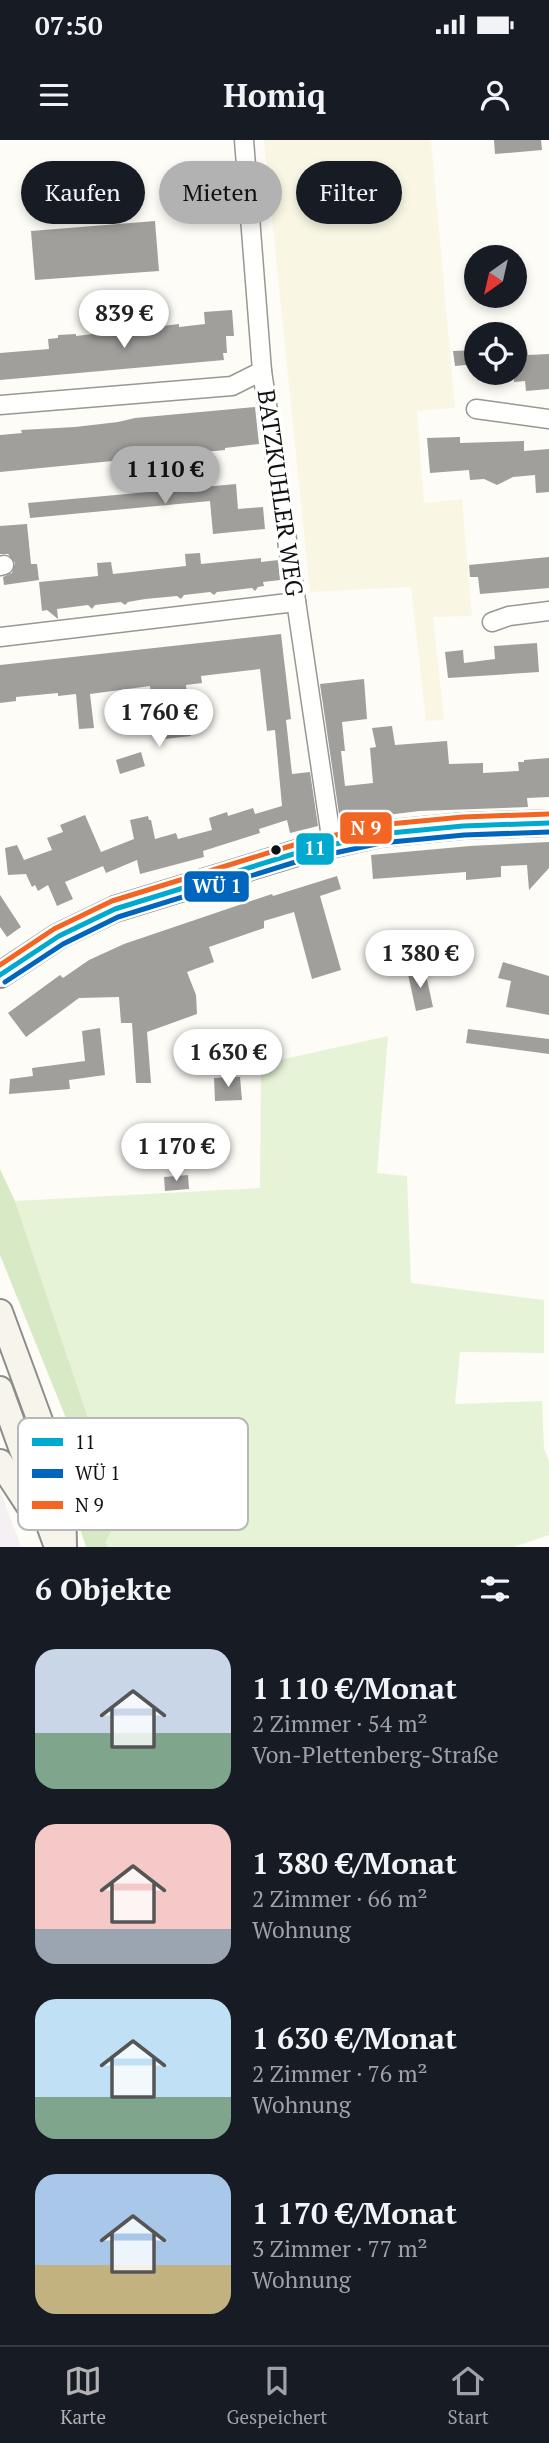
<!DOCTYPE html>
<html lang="de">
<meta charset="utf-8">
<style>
:root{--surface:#171b24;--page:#242831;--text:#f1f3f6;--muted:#9ea1a6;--line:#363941;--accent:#b2b2b3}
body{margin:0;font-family:"PT Serif",serif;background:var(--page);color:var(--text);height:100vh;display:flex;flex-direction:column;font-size:26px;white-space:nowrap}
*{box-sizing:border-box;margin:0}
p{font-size:23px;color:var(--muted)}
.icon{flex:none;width:38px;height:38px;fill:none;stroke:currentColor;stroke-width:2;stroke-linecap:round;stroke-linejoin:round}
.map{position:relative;height:1407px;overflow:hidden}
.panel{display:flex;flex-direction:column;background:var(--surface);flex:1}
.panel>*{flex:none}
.hud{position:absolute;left:21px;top:21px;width:508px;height:63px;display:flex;gap:14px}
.needle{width:46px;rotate:214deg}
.controls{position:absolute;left:464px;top:105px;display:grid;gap:14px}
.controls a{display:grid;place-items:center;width:63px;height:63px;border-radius:50%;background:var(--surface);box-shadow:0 4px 10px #0003;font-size:35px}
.price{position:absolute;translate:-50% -60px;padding:0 16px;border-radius:24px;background:#fff;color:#222;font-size:23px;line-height:46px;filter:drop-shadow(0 2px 4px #0008)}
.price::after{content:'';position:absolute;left:50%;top:42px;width:21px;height:16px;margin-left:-10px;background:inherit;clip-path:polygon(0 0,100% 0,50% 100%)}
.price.selected{background:var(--accent);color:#111}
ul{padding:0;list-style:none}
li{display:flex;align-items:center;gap:21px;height:175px;padding:0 35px}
li span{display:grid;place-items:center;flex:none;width:196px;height:140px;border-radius:21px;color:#555}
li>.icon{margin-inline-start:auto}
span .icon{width:84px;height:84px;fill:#fffc;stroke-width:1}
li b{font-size:30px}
h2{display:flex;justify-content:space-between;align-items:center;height:84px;padding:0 35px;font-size:30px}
.pill{padding:0 24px;border-radius:32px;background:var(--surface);box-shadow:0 4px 10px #0003;font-size:24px;line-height:63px}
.pill.selected{background:var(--accent);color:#111}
.status{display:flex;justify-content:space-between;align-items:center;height:49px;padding:0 35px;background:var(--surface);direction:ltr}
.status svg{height:19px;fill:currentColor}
header{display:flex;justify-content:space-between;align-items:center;height:91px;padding:0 35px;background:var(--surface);font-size:32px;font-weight:600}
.tab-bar{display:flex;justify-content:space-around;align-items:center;height:98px;border-top:2px solid var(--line);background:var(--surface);font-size:19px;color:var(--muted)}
.tab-bar a{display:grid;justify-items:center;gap:4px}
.tab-bar .selected{color:var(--accent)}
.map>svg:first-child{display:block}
.industrial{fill:#f5f0f3}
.farmland{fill:#f9f7e4}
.green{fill:#e7f3d7}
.forest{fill:#d8eac5}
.building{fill:#a19f9c}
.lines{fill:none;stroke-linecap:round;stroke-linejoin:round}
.minor-casing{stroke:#979795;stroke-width:21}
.secondary-casing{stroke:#8e8d8b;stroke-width:28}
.minor{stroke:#fffffe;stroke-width:18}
.secondary{stroke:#f6f4eb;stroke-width:24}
.bus-1-casing{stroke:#fff;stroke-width:10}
.bus-2-casing{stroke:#fff;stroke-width:10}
.bus-3-casing{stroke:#fff;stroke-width:10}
.bus-1{stroke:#00a9ce;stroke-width:5}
.bus-2{stroke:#0065bd;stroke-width:5}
.bus-3{stroke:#f26522;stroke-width:5}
.bus-dot{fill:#111;stroke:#fff;stroke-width:2.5}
.labels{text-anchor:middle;stroke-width:7;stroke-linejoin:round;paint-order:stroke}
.street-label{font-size:24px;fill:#111;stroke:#fff}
.key{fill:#fff;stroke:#b8b8b8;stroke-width:2}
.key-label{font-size:19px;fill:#111}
.line-badge{stroke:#fff;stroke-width:2.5}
.badge-label{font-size:19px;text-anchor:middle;font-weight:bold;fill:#fff}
</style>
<div class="status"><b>07:50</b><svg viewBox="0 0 49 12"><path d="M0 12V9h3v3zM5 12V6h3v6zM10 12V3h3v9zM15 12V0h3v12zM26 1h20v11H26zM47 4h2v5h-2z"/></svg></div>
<header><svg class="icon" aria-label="menu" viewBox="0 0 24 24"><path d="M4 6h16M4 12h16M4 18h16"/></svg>Homiq<svg class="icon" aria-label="person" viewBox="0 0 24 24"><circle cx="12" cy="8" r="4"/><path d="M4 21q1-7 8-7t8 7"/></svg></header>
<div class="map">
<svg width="549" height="1407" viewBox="0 0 549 1407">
<rect width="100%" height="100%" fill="#fdfcf7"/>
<!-- industrial -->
<polygon class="industrial" points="0,1350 21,1407 0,1407"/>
<!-- farmland -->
<polygon class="farmland" points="264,0 431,0 455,268 417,271 424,363 462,359 472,476 433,477 444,580 426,581 411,447 310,452"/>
<!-- green -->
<polygon class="green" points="388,896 377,1033 407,1036 411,1143 544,1160 544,1213 460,1212 455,1264 542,1261 544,1309 549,1321 549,1395 514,1407 108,1407 106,1402 120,1373 15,1061 260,1048 261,924"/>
<!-- forest -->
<polygon class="forest" points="0,1029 15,1061 120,1373 106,1402 108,1407 86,1407 76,1376 83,1320 0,1115"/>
<!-- building -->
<g class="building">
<polygon points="494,0 541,0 542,10 495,14"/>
<polygon points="155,81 159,131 35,140 31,91"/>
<polygon points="232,170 234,196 226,196 227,213 223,213 224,220 0,240 0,213 49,209 48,199 58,198 58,195 76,194 76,196 110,192 110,190 128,189 128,191 162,188 162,186 179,184 179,187 205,184 204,172"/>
<polygon points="527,209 528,215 549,214 549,249 526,251 525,241 514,242 514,210"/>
<polygon points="476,210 476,224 455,226 453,211"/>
<polygon points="255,267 259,304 225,308 225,310 0,332 0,295 22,293 21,290 75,287 118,282 135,278"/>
<polygon points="460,297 460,303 524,301 524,311 549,309 549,352 536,353 535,335 513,337 497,345 484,339 470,340 469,330 430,333 427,298"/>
<polygon points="236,344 238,369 263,367 265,389 213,394 210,361 30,378 28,363"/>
<polygon points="27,384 31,424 37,424 39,440 4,445 3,437 12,433 15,423 8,414 0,414 0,386"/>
<polygon points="200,413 201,424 261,418 261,422 278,420 280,440 263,442 264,446 258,447 255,451 252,448 217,452 214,455 210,452 184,455 181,459 177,456 145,459 128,462 125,465 121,462 95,465 92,469 88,465 57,469 58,479 47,470 42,471 39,442 98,436 97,423 111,422 113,434 186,426 185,414"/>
<polygon points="549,417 549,448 480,454 478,437 470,437 469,425"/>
<polygon points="281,494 291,579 286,580 292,634 310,632 318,686 290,693 287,680 259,689 260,693 203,711 204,717 140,734 137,720 106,733 103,726 65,742 73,759 57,766 48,745 38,751 35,745 32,747 26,734 8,735 5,708 17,705 24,720 52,710 47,698 63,692 60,685 85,675 101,712 134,699 130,680 148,676 149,680 151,680 155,699 176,693 178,699 212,690 209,678 227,672 228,676 253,668 255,674 282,666 275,590 267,591 260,529 201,536 202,543 186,545 191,596 155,600 150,546 90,554 94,588 79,589 76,554 58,556 58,553 16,557 16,561 0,563 0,525"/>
<polygon points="537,503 539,532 448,538 445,512 463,510 464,523 495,519 494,506"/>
<polygon points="364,539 367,579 342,582 345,611 341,611 345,646 373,643 370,608 376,607 372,588 392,586 395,605 447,601 449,624 483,623 483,633 519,631 518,622 524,622 524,620 549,618 549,657 527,658 528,667 419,671 340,681 320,544"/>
<polygon points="141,612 145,626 120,634 116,620"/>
<polygon points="549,702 549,728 529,750 527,725 501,726 501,737 466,740 466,732 373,739 371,715 470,706"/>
<polygon points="337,736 341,749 320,756 341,830 312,839 294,772 264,781 264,788 209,807 214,822 187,832 196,855 197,874 147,892 151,943 136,943 132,883 121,883 119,857 79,858 26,897 8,873 60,835 63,838 89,820 124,804 257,759 272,754 273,756"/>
<polygon points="0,755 21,787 7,797 0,787"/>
<polygon points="503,822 549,836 549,875 506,867 511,841 498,838"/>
<polygon points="425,830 433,867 416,871 408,834"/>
<polygon points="100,888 105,935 69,940 70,949 9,954 10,939 33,936 32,928 85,921 82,891"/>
<polygon points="468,889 549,899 549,914 466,903"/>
<polygon points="240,937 242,960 215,961 214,938"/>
<polygon points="188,1035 189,1049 165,1051 164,1037"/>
</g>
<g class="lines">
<defs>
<g id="minor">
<polyline points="244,0 262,231 332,704"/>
<polyline points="0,265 232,246 262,231"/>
<polyline points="476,269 549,279"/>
<polyline points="0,426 4,425"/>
<polyline points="492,482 509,476 549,471"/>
<polyline points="0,497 296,462"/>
</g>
<g id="secondary">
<polyline points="0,835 59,796 115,769 300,712 380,694 463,686 549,683"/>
<polyline points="0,1172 43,1289 63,1352 64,1407"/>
<polyline points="0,1249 57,1407"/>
<polyline points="0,1322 36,1377"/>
</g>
</defs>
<!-- minor casing -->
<use href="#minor" class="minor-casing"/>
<!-- secondary casing -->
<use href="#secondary" class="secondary-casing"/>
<!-- minor -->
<use href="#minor" class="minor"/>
<!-- secondary -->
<use href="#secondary" class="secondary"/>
<defs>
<polyline id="bus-1" points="0,835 59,796 115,769 300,712 380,694 463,686 549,683"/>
<polyline id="bus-2" points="5,842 63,804 118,777 302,720 381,703 464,695 549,692"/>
<polyline id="bus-3" points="0,825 54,789 112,761 297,704 379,685 463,677 549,674"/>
</defs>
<!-- bus-1 casing -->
<use href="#bus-1" class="bus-1-casing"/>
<!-- bus-2 casing -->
<use href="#bus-2" class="bus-2-casing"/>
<!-- bus-3 casing -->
<use href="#bus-3" class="bus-3-casing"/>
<!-- bus-1 -->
<use href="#bus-1" class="bus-1"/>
<!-- bus-2 -->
<use href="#bus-2" class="bus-2"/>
<!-- bus-3 -->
<use href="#bus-3" class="bus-3"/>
</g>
<!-- markers -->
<circle class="bus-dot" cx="276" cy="710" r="6"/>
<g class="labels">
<!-- street labels -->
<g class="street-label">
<text transform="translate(280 353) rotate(82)" y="8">BATZKUHLER WEG</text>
</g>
</g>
<!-- legend -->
<rect x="18" y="1278" width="230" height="112" rx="10" class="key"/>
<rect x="32" y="1298" width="31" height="8" fill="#00a9ce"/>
<rect x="32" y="1329" width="31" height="9" fill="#0065bd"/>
<rect x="32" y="1361" width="31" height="8" fill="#f26522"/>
<g class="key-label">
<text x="75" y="1309">11</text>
<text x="75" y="1340">WÜ 1</text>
<text x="75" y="1372">N 9</text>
</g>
<g class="line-badge">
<rect x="339" y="671" width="54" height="34" rx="7" fill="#f26522"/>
<rect x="295" y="692" width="40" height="34" rx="7" fill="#00a9ce"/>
<rect x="183" y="730" width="67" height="33" rx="7" fill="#0065bd"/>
</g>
<g class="badge-label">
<text x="366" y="695">N 9</text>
<text x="315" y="715">11</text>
<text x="217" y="753">WÜ 1</text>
</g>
</svg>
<div class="controls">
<a><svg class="needle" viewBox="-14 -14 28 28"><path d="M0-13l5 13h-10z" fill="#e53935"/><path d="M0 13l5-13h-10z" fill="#9ea1a6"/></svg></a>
<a><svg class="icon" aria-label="locate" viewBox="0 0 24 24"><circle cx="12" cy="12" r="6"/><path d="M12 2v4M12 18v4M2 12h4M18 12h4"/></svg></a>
</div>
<b class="price" style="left:124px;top:210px">839 €</b>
<b class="price selected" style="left:165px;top:366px">1 110 €</b>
<b class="price" style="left:159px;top:609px">1 760 €</b>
<b class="price" style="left:420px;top:850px">1 380 €</b>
<b class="price" style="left:228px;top:949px">1 630 €</b>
<b class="price" style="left:176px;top:1043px">1 170 €</b>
<div class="hud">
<a class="pill">Kaufen</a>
<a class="pill selected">Mieten</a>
<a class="pill">Filter</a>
</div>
</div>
<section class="panel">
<h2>6 Objekte<svg class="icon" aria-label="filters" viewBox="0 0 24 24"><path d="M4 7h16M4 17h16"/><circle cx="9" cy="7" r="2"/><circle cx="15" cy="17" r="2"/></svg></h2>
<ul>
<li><span style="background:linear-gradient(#c9d6e8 60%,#7fa58c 0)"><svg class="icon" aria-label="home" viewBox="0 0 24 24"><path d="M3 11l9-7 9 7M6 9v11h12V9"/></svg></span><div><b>1 110 €/Monat</b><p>2 Zimmer · 54 m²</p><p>Von-Plettenberg-Straße</p></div></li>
<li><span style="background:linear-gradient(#f6c9c9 75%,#9aa5b1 0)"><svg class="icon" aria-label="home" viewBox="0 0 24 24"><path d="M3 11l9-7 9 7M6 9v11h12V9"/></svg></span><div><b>1 380 €/Monat</b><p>2 Zimmer · 66 m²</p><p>Wohnung</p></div></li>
<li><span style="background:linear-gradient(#bfe0f5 70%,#7fa58c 0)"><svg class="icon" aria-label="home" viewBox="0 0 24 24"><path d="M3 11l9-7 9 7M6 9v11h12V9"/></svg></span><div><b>1 630 €/Monat</b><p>2 Zimmer · 76 m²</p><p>Wohnung</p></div></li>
<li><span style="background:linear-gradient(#a9c7e8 65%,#c2b280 0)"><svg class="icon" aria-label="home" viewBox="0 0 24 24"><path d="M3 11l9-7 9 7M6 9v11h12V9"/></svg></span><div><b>1 170 €/Monat</b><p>3 Zimmer · 77 m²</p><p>Wohnung</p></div></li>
</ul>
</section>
<nav class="tab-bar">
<a class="selected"><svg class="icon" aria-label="map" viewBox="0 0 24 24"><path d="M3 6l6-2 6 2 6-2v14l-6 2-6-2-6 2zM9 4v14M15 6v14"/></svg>Karte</a>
<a><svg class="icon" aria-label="saved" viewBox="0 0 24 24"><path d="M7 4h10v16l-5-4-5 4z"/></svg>Gespeichert</a>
<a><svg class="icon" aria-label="home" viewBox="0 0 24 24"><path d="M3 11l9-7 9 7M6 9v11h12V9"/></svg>Start</a>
</nav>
